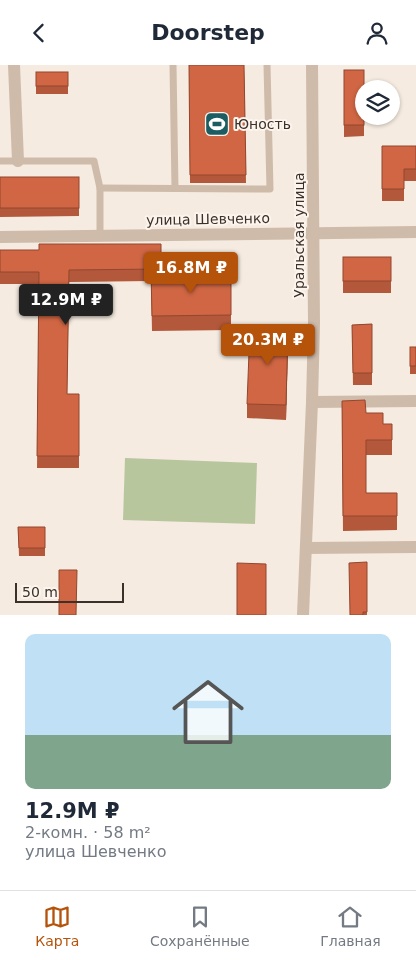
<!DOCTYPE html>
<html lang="ru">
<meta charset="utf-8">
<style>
:root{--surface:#fff;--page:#f2f2f3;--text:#1f2937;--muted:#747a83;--line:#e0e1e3;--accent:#b45309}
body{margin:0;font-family:"DejaVu Sans",sans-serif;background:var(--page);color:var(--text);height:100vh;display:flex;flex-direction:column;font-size:19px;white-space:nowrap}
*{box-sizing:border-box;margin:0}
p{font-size:16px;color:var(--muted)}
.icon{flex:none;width:28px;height:28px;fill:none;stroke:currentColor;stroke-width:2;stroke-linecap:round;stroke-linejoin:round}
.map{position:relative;height:550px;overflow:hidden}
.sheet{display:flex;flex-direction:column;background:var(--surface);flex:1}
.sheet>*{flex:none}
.controls{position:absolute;left:355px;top:15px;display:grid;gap:10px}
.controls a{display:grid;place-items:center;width:45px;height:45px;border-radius:50%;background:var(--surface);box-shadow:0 1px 4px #0004;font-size:25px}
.scale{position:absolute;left:15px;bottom:12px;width:109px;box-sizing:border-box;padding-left:5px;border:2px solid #3c302a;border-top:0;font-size:14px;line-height:18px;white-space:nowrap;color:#3c302a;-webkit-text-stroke:4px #fcf5ed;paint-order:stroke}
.price{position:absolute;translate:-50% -42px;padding:0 11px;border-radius:5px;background:var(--accent);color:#fff;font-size:16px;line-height:32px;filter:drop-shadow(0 1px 2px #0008)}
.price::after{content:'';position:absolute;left:50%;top:30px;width:15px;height:11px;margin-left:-8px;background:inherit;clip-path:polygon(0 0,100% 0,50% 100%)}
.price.selected{background:#222;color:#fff}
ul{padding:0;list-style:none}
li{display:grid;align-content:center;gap:10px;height:265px;padding:0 25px}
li+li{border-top:1px solid var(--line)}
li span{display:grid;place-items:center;height:155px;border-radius:10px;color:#555}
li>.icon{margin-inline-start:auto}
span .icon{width:90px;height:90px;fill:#fffc;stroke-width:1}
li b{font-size:21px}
header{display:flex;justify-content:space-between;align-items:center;height:65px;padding:0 25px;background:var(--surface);font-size:22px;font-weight:800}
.dock{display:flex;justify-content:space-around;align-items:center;height:70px;border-top:1px solid var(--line);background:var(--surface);font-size:14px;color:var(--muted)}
.dock a{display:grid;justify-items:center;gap:2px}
.dock .selected{color:var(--accent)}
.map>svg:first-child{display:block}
.green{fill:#b8c69d}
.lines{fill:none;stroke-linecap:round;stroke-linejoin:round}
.service{stroke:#cfbbaa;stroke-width:7}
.minor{stroke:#cfbbaa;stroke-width:12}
.wall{fill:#b3583a}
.shaded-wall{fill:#92472f}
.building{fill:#d06643;stroke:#92472f}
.labels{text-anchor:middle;stroke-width:4;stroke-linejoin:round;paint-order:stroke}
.poi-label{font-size:14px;fill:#3c302a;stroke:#fcf5ed;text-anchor:start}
.street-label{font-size:14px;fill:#3c302a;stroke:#fcf5ed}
</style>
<header><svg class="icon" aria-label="back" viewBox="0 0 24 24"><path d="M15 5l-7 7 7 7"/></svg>Doorstep<svg class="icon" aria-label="person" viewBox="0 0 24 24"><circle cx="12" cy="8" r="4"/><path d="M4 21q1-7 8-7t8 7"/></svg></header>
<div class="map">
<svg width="416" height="550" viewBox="0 0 416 550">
<rect width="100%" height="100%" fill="#f5ebe0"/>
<!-- green -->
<polygon class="green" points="125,393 257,398 255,459 123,455"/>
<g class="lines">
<!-- service -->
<g class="service">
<polyline points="173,0 175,123"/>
<polyline points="0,96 94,96 100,123 100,171"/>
<polyline points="100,123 270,124 267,0"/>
</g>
<!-- minor -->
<g class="minor">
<polyline points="14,0 18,96"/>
<polyline points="0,172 416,167"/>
<polyline points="312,337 416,336"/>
<polyline points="306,483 416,482"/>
<polyline points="303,550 312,337 314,258 312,0"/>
</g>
</g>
<!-- wall -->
<g class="wall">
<polygon points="189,0 244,0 246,118 190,118"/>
<polygon points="344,5 364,51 364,71 344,72"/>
<rect x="36" y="7" width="32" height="22"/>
<polygon points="382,81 416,81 416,116 404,116 404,136 382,136"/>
<polygon points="0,112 79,112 79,151 0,152"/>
<polygon points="161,179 161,207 231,207 231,265 152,266 151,216 69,217 67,329 79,329 79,403 37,403 39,219 0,219 0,185 39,185"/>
<rect x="343" y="192" width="48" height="36"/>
<polygon points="372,259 372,320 353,320 352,260"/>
<polygon points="288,278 286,355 247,353 247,339"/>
<rect x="410" y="282" width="6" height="27"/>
<polygon points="342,336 366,348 383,359 392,359 392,390 366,390 366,428 397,428 397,465 343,466"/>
<polygon points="18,462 45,462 45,491 19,491"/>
<polygon points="367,497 367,550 350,550"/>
</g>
<!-- shaded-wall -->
<polygon class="shaded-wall" points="288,264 288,278 286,355 286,340"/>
<!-- building -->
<g class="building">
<polygon points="189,0 244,0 246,110 190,110"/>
<rect x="344" y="5" width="20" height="55"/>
<rect x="36" y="7" width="32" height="14"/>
<polygon points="382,81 416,81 416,104 404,104 404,124 382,124"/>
<rect x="0" y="112" width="79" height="31"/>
<polygon points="39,179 161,179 161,204 69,205 67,329 79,329 79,391 37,391 39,207 0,207 0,185 39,185"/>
<rect x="343" y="192" width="48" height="24"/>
<polygon points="151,207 231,207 231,250 152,251"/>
<polygon points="372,259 372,308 353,308 352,260"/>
<polygon points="250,262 288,264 286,340 247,339"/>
<rect x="410" y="282" width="6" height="19"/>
<polygon points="365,335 366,348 383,348 383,359 392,359 392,375 366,375 366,428 397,428 397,451 343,451 342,336"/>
<polygon points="18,462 45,462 45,483 19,483"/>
<polygon points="367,497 367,547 363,547 363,550 350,550 349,498"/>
<polygon points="237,498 266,499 266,550 237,550"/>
<polygon points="59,505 77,505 76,550 59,550"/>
</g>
<!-- icons -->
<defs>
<symbol id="stadium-square" viewBox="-11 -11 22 22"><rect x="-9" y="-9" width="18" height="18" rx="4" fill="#1b5d62" stroke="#fcf5ed"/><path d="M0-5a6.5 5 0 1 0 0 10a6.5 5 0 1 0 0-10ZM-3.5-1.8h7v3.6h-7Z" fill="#fff"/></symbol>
</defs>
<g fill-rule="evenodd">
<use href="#stadium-square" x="203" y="45" width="28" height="28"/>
</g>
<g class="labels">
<!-- poi labels -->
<g class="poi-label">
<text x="234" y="64">Юность</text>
</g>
<!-- street labels -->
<g class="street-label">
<text transform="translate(208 154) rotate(-1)" y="5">улица Шевченко</text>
<text transform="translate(299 170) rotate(-90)" y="5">Уральская улица</text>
</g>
</g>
</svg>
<div class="controls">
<a><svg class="icon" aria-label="layers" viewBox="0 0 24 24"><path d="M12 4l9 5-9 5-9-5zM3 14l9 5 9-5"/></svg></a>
</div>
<div class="scale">50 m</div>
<b class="price" style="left:191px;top:229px">16.8M ₽</b>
<b class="price selected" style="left:66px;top:261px">12.9M ₽</b>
<b class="price" style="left:268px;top:301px">20.3M ₽</b>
</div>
<section class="sheet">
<ul>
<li><span style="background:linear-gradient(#bfe0f5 65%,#7fa58c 0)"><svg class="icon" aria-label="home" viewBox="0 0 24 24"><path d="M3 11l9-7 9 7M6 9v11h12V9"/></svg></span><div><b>12.9M ₽</b><p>2-комн. · 58 m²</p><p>улица Шевченко</p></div></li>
</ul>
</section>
<nav class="dock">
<a class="selected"><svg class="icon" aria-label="map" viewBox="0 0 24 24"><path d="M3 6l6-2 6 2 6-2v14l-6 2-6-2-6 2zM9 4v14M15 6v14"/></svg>Карта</a>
<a><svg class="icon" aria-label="saved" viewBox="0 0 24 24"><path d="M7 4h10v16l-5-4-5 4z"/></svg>Сохранённые</a>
<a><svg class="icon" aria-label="home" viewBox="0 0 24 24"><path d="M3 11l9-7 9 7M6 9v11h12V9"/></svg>Главная</a>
</nav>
